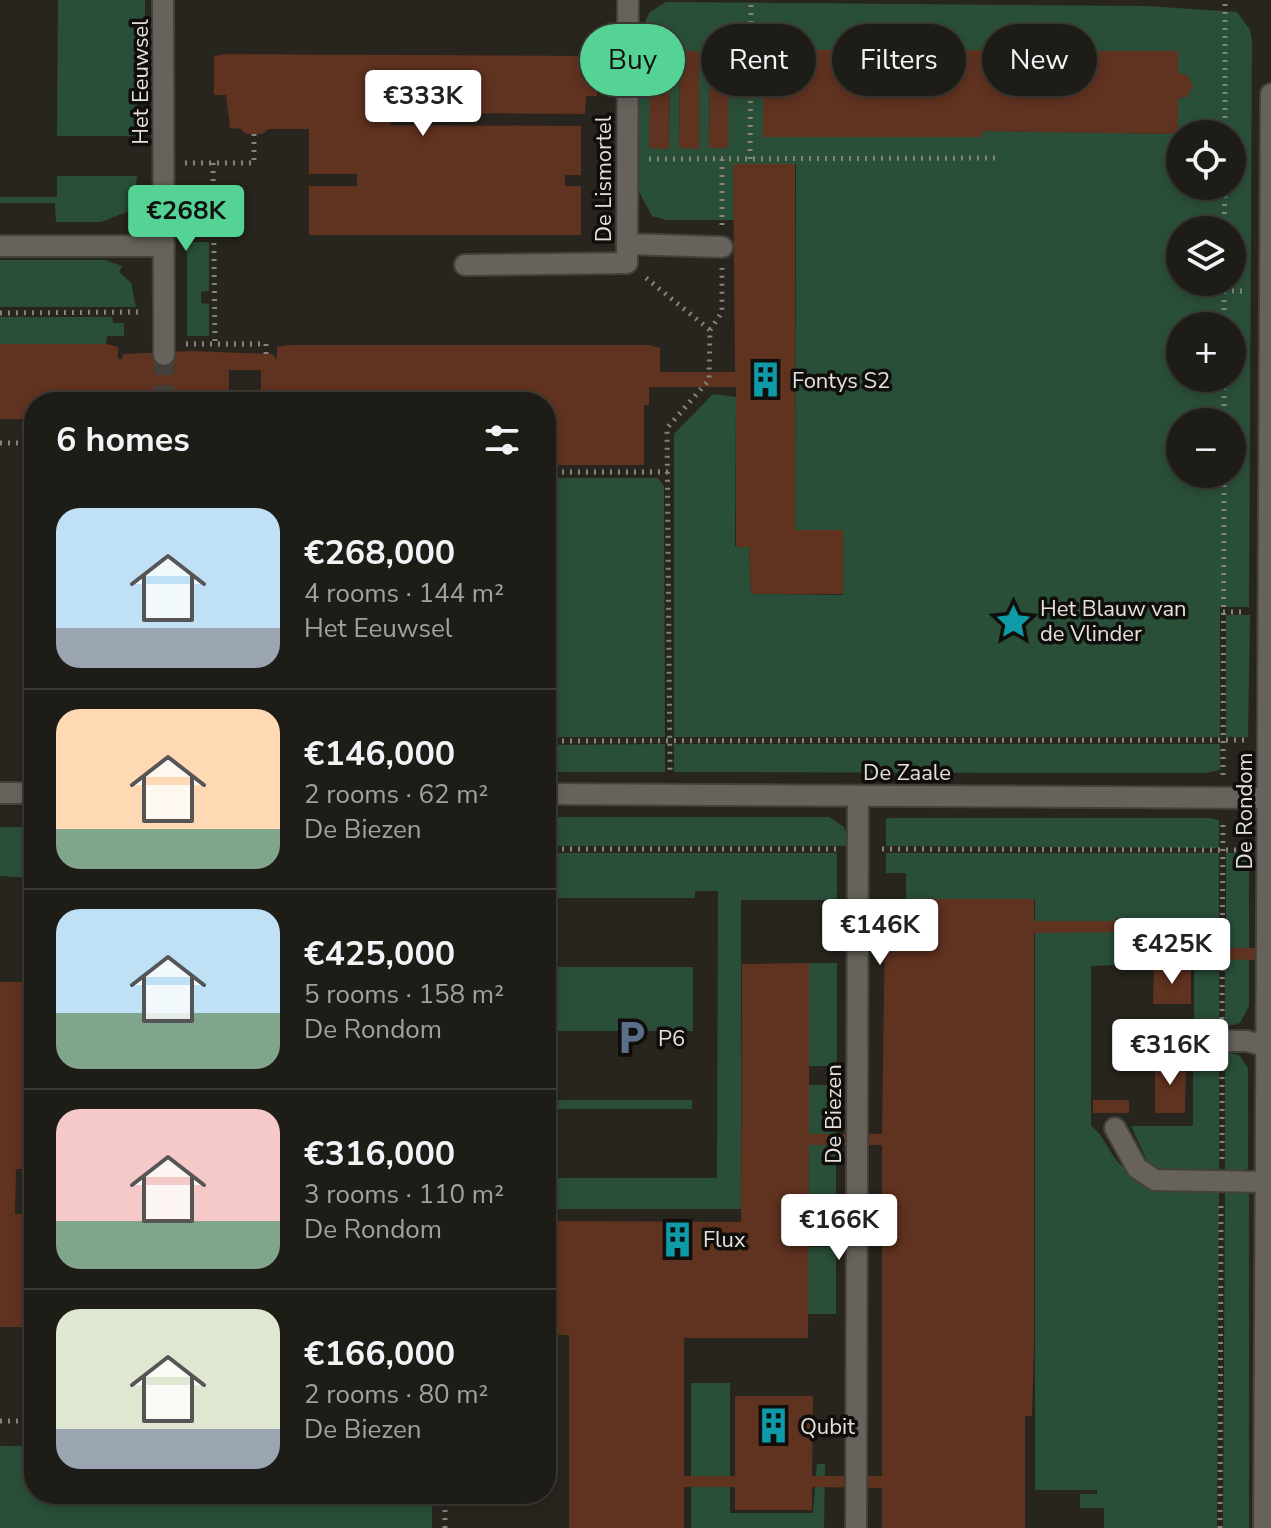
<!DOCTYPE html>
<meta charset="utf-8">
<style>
:root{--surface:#1e1c16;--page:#2b2923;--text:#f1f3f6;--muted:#a1a1a1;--line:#3c3a35;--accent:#54d395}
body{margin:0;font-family:"Nunito Sans",sans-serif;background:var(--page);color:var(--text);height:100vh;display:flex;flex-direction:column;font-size:30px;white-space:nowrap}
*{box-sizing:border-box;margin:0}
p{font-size:26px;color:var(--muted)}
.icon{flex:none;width:44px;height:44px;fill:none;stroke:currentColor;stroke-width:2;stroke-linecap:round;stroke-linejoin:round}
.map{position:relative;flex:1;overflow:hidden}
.panel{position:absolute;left:24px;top:392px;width:532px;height:1112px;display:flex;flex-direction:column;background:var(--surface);border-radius:32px;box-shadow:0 4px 12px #0003,0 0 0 2px var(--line)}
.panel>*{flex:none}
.guide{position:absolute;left:580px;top:24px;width:570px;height:72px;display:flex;gap:16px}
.tools{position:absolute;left:1166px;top:120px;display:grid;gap:16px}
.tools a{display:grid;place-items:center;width:80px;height:80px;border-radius:50%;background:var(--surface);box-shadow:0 4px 12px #0003,0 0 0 2px var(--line);font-size:40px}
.price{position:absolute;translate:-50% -68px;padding:0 18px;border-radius:8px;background:#fff;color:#222;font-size:26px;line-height:52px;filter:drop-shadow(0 2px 4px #0008)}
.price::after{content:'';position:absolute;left:50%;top:48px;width:24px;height:18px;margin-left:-12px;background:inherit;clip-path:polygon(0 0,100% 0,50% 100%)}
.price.current{background:var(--accent);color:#111}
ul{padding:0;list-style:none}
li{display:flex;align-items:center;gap:24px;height:200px;padding:0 32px}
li+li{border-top:2px solid var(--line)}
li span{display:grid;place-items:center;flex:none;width:224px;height:160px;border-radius:24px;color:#555}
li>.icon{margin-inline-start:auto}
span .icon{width:96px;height:96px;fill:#fffc;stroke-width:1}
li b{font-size:34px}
h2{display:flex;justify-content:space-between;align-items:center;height:96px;padding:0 32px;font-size:34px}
.chip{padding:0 28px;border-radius:36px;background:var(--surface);box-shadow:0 4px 12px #0003,0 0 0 2px var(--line);font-size:28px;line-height:72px}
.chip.current{background:var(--accent);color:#111}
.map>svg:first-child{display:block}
.green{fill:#2a4f39;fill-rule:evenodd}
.building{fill:#603220;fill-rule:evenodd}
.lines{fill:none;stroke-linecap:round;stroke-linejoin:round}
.minor-tunnel{stroke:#44413b;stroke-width:20;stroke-dasharray:20 10;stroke-linecap:butt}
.minor-casing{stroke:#44413b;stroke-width:24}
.path{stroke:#86837e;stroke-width:5;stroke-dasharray:2 6;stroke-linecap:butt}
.minor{stroke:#67635c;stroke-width:20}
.labels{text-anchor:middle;stroke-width:7;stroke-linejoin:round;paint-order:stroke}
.street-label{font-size:22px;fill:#e4e1dd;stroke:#100e0b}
.poi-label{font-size:22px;fill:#e4e1dd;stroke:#100e0b;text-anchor:start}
</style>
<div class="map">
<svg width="1271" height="1528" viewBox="0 0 1271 1528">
<rect width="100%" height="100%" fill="#28251e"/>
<!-- green -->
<g class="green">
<polygon points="58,0 145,0 145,45 137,46 137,136 57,136"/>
<path d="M666,2L1146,6L1237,12L1250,30L1252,42L1249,607H1220V737H674V434L713,394L736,397L735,546L749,547L751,594L843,595V530H795L796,164H733L736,220H666L652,216L638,190V35L650,12ZM764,50H996L993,71H999L1007,61L1013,63L1017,71H1023L1027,51H1178V73L1187,75L1193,86L1187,97L1178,98V134L984,131L981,137H764ZM680,51L699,52L698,148H679ZM710,51L729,52L727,148H709ZM651,52H670L669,148H650ZM1180,134H1232V186H1180ZM1180,230H1232V282H1180ZM1180,326H1232V378H1180ZM1180,422H1232V474H1180Z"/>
<polygon points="57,176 137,176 134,200 127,212 101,222 56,222 55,203 0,203 0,197 57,197"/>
<polygon points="187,242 209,242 209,291 201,292 201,303 209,304 209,336 187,336"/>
<polygon points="0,260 105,260 122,266 119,272 131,283 136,307 0,307"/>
<polygon points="0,317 112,317 113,323 124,323 124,336 107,336 106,344 0,344"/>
<polygon points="546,478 658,478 664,486 665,737 546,737"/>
<polygon points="1226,615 1250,615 1248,737 1226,737"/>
<polygon points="665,744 665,772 546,772 546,745"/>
<polygon points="674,744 1220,744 1220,770 1206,773 674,772"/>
<polygon points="546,817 829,817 844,827 850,846 546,846"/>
<polygon points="1210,818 1219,820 1219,848 886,846 886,819 890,818"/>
<polygon points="0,827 34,827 34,878 0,876"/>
<polygon points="546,853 837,853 837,900 741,900 741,1209 546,1209 546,1178 717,1178 718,891 695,891 695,898 546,898"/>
<path d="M886,853H1219V948H1162V918H1116V965L1091,966V1126C1103,1134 1108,1150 1117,1161C1140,1190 1184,1185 1219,1189L1217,1528H1104V1508H1080V1494H1097V1490H1035V899H906V873H886Z"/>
<rect x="1226" y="853" width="23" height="95"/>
<polygon points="1194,959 1219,959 1219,1027 1202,1027 1202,1019 1194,1019"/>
<polygon points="1225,959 1249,959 1249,1006 1240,1023 1225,1027"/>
<rect x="809" y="963" width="28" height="103"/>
<rect x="546" y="967" width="147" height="64"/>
<polygon points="1193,1052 1219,1052 1219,1175 1156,1170 1149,1165 1131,1126 1193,1126"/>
<polygon points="1225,1052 1239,1055 1248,1068 1248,1168 1242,1175 1225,1175"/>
<polygon points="809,1085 836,1085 836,1231 808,1231"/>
<rect x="546" y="1100" width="146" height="9"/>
<polygon points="1225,1189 1249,1194 1249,1528 1223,1528"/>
<rect x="808" y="1247" width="28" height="67"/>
<polygon points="691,1383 730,1383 730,1513 813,1513 817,1464 825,1464 824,1528 691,1528"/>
<polygon points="0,1446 34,1446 34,1494 432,1494 432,1528 0,1528"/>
</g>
<!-- building -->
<g class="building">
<polygon points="764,50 997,50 993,71 999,71 1007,61 1013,63 1017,71 1023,71 1026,51 1178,51 1178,73 1187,75 1193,86 1187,97 1178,98 1178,134 984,131 981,137 763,137"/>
<polygon points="651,51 670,51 669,149 649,148"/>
<polygon points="680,51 699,51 699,149 679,148"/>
<polygon points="710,51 729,51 728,148 709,148"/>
<polygon points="226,54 597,56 597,96 586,96 585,114 390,113 390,125 581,126 581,175 565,175 565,186 581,186 581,235 309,235 309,186 357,186 357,174 309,174 309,129 268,129 263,134 246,134 241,129 230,128 226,95 214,95 214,56"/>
<polygon points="733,164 795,164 795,530 843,530 843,594 751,594 749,547 736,547 736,387 649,387 649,405 644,405 644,465 546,465 546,402 261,402 261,370 229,370 229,402 34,402 34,425 30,419 0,419 0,344 106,344 118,347 118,359 122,359 123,354 193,351 272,354 277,359 277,347 289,345 649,345 660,348 660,372 735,372"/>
<path d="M906,899H1034V921H1157V948H1271V960L1118,959V932L1034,933V1347L1032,1416H1025V1528H882V1488L812,1487V1510H735V1487H684V1528H569V1335H546V1221L741,1222L742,964L809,963V1134H882L885,925H899V905H906ZM809,1145H882V1476H812L813,1396H735V1476H684V1338H808Z"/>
<polygon points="1154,967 1191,967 1191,1004 1153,1004"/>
<polygon points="34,971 34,1169 16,1169 15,1214 34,1214 34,1327 0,1327 0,982 30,982 30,972"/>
<polygon points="1155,1062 1186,1062 1185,1113 1155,1113"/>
<rect x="1093" y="1100" width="36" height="13"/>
</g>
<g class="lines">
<!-- minor-tunnel -->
<polyline class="minor-tunnel" points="164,355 164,402"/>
<defs>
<g id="minor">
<polyline points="163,0 164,355"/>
<polyline points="627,244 722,247"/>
<polyline points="0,246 164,246"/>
<polyline points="465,265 627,263 628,0"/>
<polyline points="0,793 34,793"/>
<polyline points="546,794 1268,798"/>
<polyline points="1192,1041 1247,1041 1271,1048"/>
<polyline points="1115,1128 1137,1168 1155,1180 1266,1182"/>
<polyline points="856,1528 858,796"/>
<polyline points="1264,1528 1271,94"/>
</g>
</defs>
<!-- minor casing -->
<use href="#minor" class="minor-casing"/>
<!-- path -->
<g class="path">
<polyline points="1225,134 1225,0"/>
<polyline points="649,159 1000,158"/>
<polyline points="722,159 722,226"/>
<polyline points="750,159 751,0"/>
<polyline points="185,163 254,163 254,134"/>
<polyline points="213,163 215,344"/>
<polyline points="1224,230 1225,186"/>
<polyline points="646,278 710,330 709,380 667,428 670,770"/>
<polyline points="1224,291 1247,291"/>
<polyline points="0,313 139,312"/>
<polyline points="1224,326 1224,282"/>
<polyline points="710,330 722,312 722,268"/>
<polyline points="186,344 266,344 266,359"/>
<polyline points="1224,422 1224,378"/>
<polyline points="0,443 34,443"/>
<polyline points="546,472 668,472"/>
<polyline points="1223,612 1246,612"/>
<polyline points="546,741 1245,740"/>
<polyline points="1223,775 1224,474"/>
<polyline points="546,849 836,849"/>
<polyline points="882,849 1244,850"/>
<polyline points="1222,1019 1223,821"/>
<polyline points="1222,1159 1222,1065"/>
<polyline points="0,1421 34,1421"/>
<polyline points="445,1528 445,1494"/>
<polyline points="1220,1528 1221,1205"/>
</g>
<!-- minor -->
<use href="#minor" class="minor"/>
</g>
<!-- icons -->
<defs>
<symbol id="building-bare" viewBox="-9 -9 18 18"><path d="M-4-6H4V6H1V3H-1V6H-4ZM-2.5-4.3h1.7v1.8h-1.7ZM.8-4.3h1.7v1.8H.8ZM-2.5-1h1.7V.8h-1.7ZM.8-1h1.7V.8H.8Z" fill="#0f9aa8" stroke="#100e0b" stroke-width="2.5" paint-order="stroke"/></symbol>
<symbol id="sight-bare" viewBox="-9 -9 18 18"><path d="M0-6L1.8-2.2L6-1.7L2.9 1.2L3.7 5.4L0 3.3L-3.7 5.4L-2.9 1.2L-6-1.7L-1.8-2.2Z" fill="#0f9aa8" stroke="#100e0b" stroke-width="2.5" paint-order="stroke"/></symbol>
<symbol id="parking-bare" viewBox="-9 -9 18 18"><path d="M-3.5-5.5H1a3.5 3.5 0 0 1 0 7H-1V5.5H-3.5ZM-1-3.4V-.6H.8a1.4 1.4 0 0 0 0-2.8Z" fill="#5c6f8a" stroke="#100e0b" stroke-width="2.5" paint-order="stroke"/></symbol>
</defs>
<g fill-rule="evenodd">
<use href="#building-bare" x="740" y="354" width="51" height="51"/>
<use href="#sight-bare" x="988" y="596" width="51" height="51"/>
<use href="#parking-bare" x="606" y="1012" width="51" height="51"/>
<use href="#building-bare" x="652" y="1214" width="51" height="51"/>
<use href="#building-bare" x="748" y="1400" width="51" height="51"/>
</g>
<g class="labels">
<!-- street labels -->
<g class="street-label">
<text transform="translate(140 82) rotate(-90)" y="8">Het Eeuwsel</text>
<text transform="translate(603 179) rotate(-90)" y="8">De Lismortel</text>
<text x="907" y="780">De Zaale</text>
<text transform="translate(1244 811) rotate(-90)" y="8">De Rondom</text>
<text transform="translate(833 1114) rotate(-90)" y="8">De Biezen</text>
</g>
<!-- poi labels -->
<g class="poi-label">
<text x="792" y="388">Fontys S2</text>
<text x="1040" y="616">Het Blauw van<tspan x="1040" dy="25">de Vlinder</tspan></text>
<text x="658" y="1046">P6</text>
<text x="703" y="1247">Flux</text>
<text x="800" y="1434">Qubit</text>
</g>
</g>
</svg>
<div class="tools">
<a><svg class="icon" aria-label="locate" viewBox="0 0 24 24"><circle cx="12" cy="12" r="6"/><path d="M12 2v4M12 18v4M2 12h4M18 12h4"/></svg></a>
<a><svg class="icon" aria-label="layers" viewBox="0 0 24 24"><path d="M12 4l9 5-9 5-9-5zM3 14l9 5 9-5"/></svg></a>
<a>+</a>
<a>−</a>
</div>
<b class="price" style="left:423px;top:138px">€333K</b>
<b class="price current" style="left:186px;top:253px">€268K</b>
<b class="price" style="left:880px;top:967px">€146K</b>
<b class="price" style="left:1172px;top:986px">€425K</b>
<b class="price" style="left:1170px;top:1087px">€316K</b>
<b class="price" style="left:839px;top:1262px">€166K</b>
<div class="guide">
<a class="chip current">Buy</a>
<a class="chip">Rent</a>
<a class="chip">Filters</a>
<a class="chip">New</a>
</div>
<section class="panel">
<h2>6 homes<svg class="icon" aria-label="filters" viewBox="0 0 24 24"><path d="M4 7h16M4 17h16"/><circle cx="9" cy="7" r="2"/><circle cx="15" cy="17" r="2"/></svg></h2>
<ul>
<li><span style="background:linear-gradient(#bfe0f5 75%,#9aa5b1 0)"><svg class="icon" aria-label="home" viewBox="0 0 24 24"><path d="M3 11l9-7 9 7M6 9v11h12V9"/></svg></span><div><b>€268,000</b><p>4 rooms · 144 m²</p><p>Het Eeuwsel</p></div></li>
<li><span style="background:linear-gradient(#ffd9b3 75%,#7fa58c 0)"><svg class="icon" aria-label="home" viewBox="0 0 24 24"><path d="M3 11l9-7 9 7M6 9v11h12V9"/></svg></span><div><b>€146,000</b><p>2 rooms · 62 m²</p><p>De Biezen</p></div></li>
<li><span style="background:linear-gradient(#bfe0f5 65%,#7fa58c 0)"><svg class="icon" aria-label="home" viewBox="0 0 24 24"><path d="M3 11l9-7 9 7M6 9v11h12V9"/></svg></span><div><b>€425,000</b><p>5 rooms · 158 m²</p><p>De Rondom</p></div></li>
<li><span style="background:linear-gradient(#f6c9c9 70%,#7fa58c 0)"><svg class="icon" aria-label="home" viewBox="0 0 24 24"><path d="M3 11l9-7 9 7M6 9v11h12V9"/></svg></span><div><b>€316,000</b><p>3 rooms · 110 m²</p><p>De Rondom</p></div></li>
<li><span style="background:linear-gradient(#dfe7d0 75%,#9aa5b1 0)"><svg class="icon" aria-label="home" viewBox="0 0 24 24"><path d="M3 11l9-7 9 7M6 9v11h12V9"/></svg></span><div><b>€166,000</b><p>2 rooms · 80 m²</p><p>De Biezen</p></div></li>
</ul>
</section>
</div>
